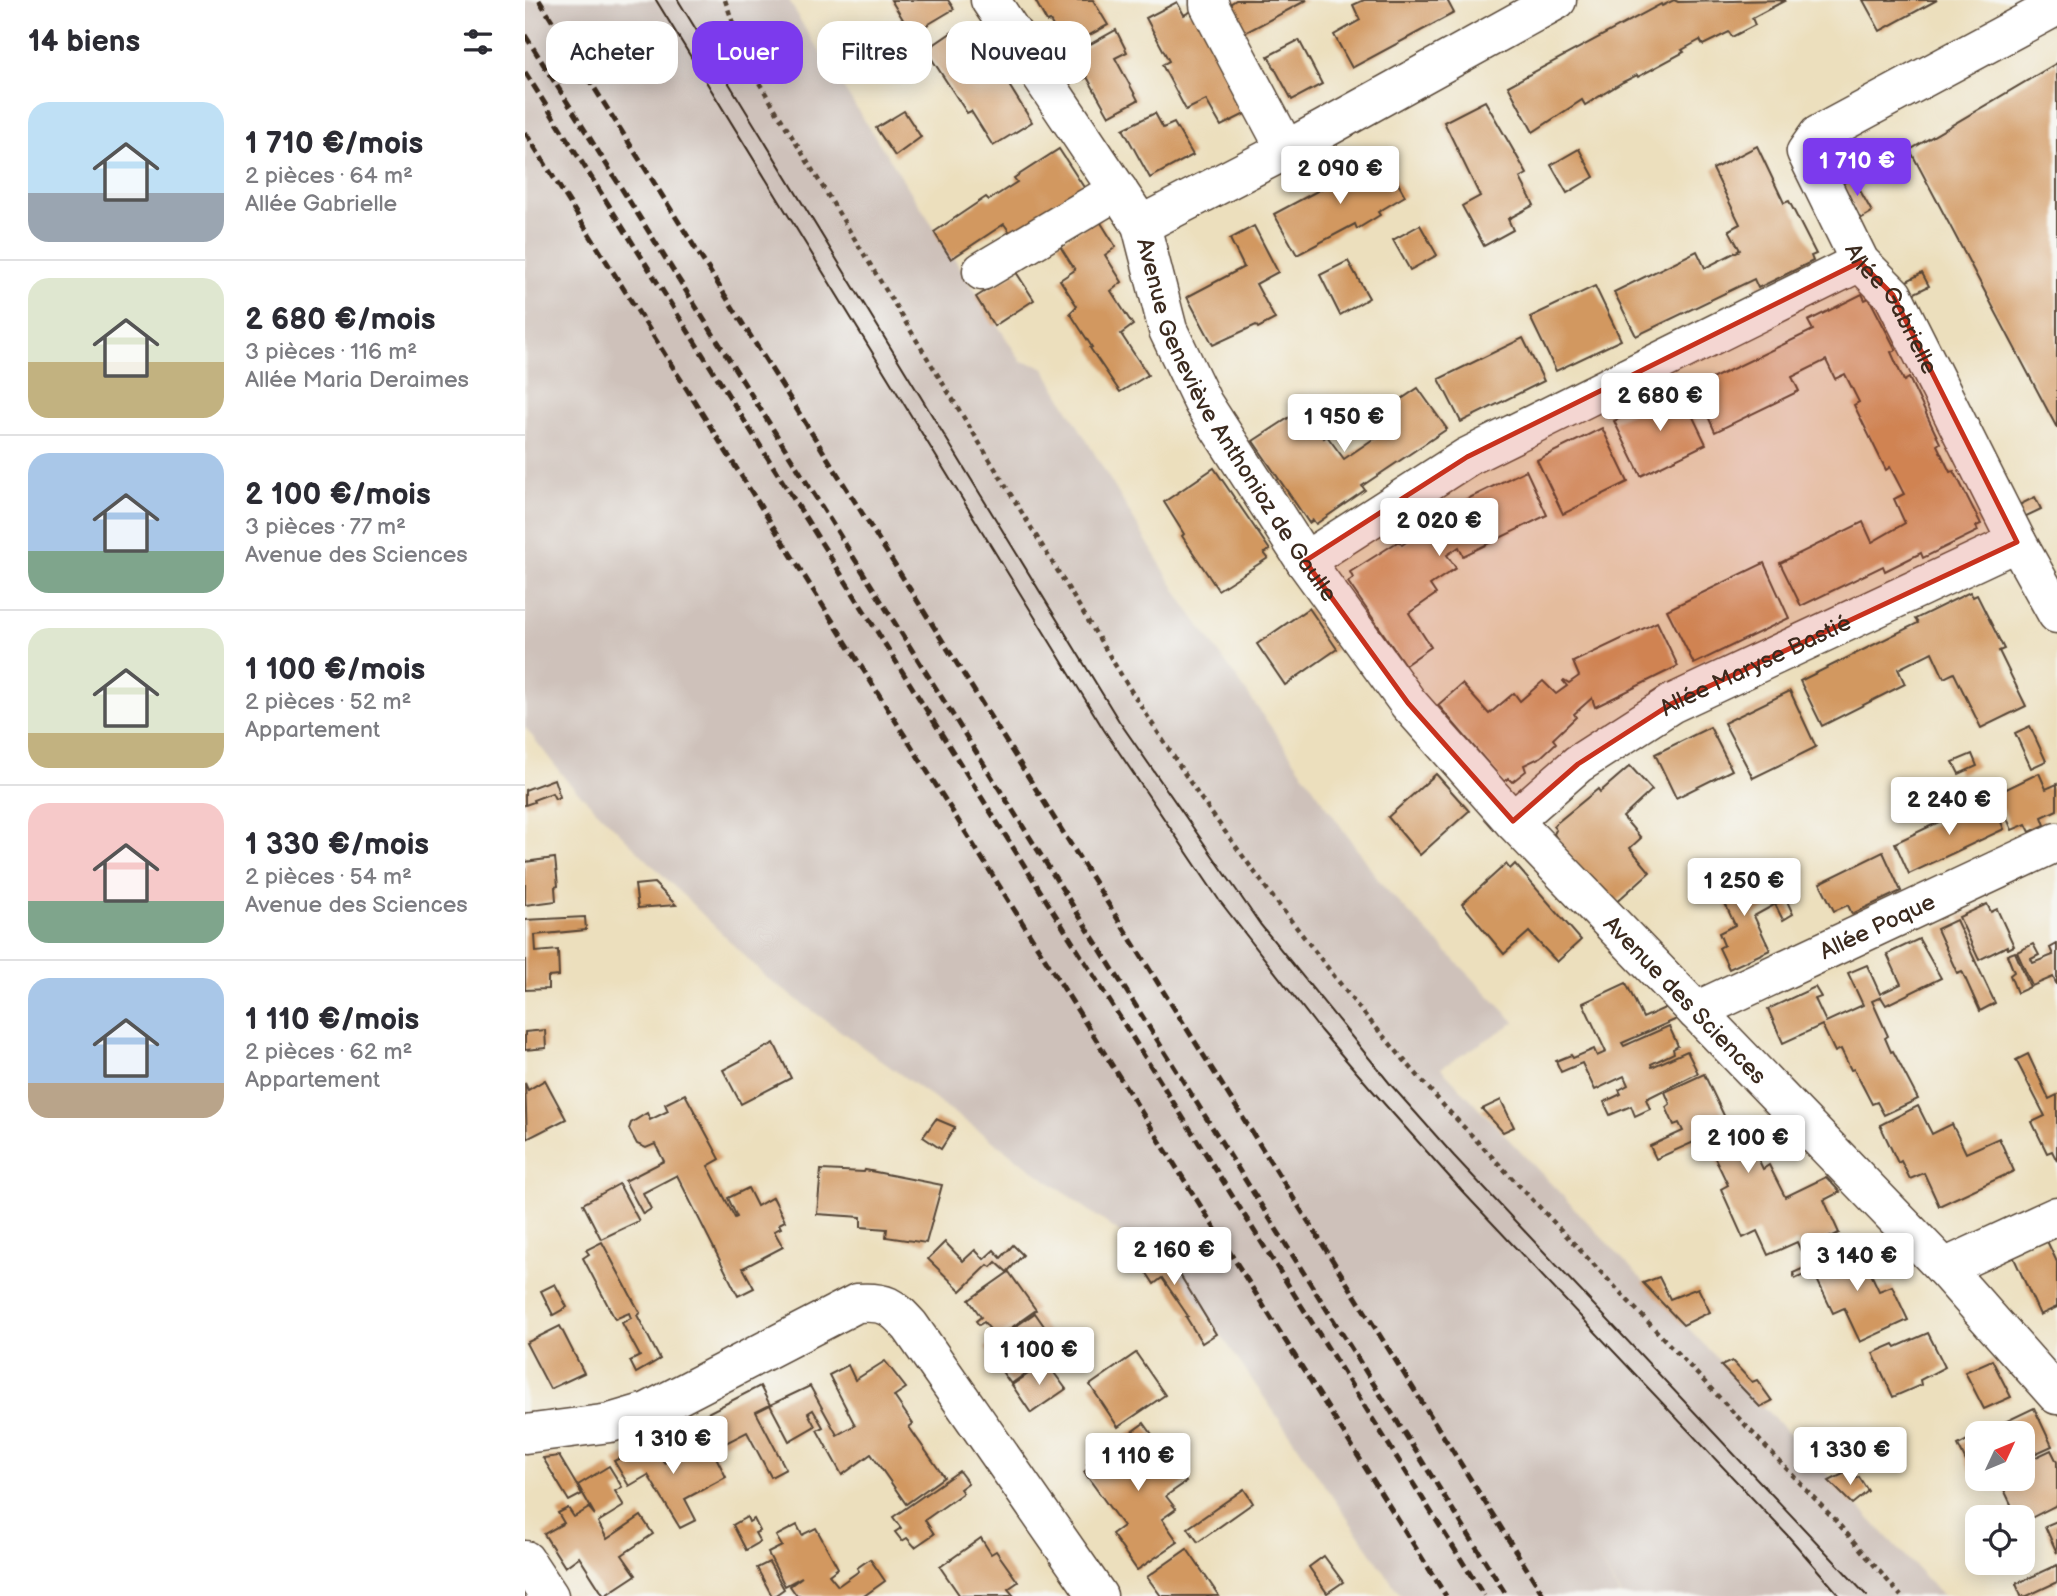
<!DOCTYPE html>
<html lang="fr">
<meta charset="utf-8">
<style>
:root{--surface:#fff;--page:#f2f2f3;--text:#2b2b33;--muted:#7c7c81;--line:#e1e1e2;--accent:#7c3aed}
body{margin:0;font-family:"Balsamiq Sans",sans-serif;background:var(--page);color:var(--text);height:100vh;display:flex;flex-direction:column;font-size:26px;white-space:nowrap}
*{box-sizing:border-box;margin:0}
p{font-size:23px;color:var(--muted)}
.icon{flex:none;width:38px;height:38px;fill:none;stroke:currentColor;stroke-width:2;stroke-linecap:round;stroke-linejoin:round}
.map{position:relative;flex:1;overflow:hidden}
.details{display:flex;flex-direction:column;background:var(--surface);width:525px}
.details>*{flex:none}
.banner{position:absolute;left:21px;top:21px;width:665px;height:63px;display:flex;gap:14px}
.needle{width:46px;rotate:46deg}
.buttons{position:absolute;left:1440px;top:1421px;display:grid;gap:14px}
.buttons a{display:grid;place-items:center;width:70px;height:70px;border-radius:14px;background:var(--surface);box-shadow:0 4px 18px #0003;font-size:35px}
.price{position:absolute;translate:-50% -60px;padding:0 16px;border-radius:7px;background:#fff;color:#222;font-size:23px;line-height:46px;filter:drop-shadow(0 2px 4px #0008)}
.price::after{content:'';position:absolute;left:50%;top:42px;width:21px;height:16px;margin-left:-10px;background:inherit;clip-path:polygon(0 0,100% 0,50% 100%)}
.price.current{background:var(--accent);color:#fff}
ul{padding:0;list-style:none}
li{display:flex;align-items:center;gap:21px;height:175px;padding:0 28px}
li+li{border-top:2px solid var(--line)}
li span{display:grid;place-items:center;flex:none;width:196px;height:140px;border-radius:21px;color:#555}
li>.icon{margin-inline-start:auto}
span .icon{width:84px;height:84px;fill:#fffc;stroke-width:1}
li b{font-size:30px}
h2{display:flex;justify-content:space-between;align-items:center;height:84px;padding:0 28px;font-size:30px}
.chip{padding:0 24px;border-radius:21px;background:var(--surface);box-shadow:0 4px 18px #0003;font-size:24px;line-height:63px}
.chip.current{background:var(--accent);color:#fff}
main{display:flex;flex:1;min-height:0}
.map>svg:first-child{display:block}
.industrial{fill:#cec1ba}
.building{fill:#d29861}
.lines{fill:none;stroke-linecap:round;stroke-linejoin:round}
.minor-casing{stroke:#564536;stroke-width:41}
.path{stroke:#564536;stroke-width:4.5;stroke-dasharray:5 5;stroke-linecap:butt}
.minor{stroke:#fff;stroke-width:38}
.tram{stroke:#3b2a1e;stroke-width:2}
.rail{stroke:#3b2a1e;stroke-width:5;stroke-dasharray:10 5;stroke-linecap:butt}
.marked{fill:#c8321e;fill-opacity:0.2;stroke:#c8321e;stroke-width:5;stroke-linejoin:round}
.labels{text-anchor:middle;stroke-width:5;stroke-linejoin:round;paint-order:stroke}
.street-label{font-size:23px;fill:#3b2a1e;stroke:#f6f6f2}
</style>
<main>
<section class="details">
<h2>14 biens<svg class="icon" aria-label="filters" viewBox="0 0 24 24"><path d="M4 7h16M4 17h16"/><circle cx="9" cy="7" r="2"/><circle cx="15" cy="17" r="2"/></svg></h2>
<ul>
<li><span style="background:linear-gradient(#bfe0f5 65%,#9aa5b1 0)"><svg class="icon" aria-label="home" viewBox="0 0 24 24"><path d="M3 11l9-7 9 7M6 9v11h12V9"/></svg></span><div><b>1 710 €/mois</b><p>2 pièces · 64 m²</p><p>Allée Gabrielle</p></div></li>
<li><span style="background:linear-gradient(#dfe7d0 60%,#c2b280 0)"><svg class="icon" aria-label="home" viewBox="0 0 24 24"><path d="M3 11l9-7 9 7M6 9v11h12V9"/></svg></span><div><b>2 680 €/mois</b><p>3 pièces · 116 m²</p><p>Allée Maria Deraimes</p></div></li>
<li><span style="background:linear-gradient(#a9c7e8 70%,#7fa58c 0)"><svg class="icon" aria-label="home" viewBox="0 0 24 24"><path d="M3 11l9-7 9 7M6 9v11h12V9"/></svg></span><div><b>2 100 €/mois</b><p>3 pièces · 77 m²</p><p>Avenue des Sciences</p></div></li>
<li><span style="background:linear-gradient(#dfe7d0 75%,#c2b280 0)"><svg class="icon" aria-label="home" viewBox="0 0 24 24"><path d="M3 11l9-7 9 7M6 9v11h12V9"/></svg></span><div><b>1 100 €/mois</b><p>2 pièces · 52 m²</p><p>Appartement</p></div></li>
<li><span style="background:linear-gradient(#f6c9c9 70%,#7fa58c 0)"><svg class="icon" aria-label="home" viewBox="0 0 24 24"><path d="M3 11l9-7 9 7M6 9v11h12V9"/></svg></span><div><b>1 330 €/mois</b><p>2 pièces · 54 m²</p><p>Avenue des Sciences</p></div></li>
<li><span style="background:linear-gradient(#a9c7e8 75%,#b9a48a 0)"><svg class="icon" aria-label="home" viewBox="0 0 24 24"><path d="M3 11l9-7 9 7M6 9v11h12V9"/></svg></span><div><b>1 110 €/mois</b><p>2 pièces · 62 m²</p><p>Appartement</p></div></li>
</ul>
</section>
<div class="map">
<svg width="1532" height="1596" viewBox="0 0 1532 1596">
<rect width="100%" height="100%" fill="#f6f6f2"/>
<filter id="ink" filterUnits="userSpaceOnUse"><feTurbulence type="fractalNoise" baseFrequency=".0143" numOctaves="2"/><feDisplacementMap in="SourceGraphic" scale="14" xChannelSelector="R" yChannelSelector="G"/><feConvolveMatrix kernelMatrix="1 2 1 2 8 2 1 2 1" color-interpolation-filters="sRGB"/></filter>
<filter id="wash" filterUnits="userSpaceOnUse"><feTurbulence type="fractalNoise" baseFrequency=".00686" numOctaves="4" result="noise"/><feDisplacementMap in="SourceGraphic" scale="28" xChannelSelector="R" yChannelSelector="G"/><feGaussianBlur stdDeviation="1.57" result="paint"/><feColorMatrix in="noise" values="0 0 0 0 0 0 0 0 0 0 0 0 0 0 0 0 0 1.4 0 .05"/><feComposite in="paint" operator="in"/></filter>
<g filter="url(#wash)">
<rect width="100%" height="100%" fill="#ecdfbd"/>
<!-- industrial -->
<polygon class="industrial" points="0,0 264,0 280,29 496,361 518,367 656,599 857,885 990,1022 916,1068 1418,1596 1096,1596 1061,1539 1095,1596 876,1596 656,1277 242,978 42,781 0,727"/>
<g id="blocks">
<!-- building -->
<g class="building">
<polygon points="366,0 423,0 429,9 387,34"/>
<polygon points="510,0 568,0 583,25 541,48 525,21 522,22"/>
<polygon points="711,0 782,0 714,36 699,8"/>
<polygon points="839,0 922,0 929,13 827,68 809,35 835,20 828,5"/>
<polygon points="1149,0 1153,2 1261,0 1227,18 1230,25 1207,37 1204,32 1178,45 1175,40 1157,50 1159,52 1113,77 1112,75 1098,82 1060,105 1057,100 1008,132 983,86 1136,4 1137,6"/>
<polygon points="1338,0 1412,0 1355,31"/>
<polygon points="652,2 659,15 671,9 726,111 696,126 681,100 661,110 637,65 644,61 621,18"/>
<polygon points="439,24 463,61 467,58 507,122 468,146 446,111 442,113 401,50"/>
<polygon points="591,30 602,52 590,58 613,100 584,116 562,77 559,79 546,55"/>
<polygon points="774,40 797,84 767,100 743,56"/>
<polygon points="1532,63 1532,428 1385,150"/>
<polygon points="960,101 1002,174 995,178 1009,205 983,219 988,230 959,246 937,206 955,196 919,122"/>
<polygon points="379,111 396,137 370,156 351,128"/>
<polygon points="630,113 638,128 649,123 668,155 625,178 598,129"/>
<polygon points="1232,146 1259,203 1264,201 1291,254 1286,256 1288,261 1233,288 1229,279 1111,336 1089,292 1172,251 1180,268 1215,250 1204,230 1215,224 1188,169"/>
<polygon points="534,149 562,192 492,242 479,224 426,259 409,232 461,197 464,200 492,182 489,178"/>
<polygon points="1054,149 1069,177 1042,193 1026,165"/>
<polygon points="858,156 880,196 853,212 855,215 832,229 830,224 772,255 749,214"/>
<polygon points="1328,178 1347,212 1335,219 1316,184"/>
<polygon points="573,218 591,247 580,255 597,282 586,291 608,325 596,334 623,375 595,392 565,348 567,347 545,313 552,306 535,280 550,270 533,243"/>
<polygon points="895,225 912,255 885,270 868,240"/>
<polygon points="729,226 753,272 731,284 750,319 733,328 731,325 688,345 662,297 719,267 705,239"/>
<polygon points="823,261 844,298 815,315 795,275"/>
<polygon points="491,272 509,300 469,326 451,297"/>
<polygon points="1397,273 1404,286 1384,296 1378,283"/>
<polygon points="1070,286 1096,340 1031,371 1005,317"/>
<polygon points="1337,294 1340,300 1344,298 1371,350 1366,352 1379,381 1384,378 1415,443 1412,445 1425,472 1429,471 1456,524 1451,526 1453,531 1398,558 1396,553 1360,571 1358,566 1276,606 1255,563 1338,522 1347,542 1380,523 1369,499 1379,494 1365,467 1361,470 1329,405 1334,402 1320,374 1310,379 1301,360 1267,377 1274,391 1190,432 1170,387 1288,330 1283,321"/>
<polygon points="998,338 1019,381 936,422 914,379"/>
<polygon points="893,388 922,429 837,486 840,490 791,524 788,520 784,523 728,441 779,408 799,438 802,436 819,459 851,437 841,423"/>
<polygon points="1155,390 1181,444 1116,476 1089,421"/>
<polygon points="1077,428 1103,482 1038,514 1012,460"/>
<polygon points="689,468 745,550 739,553 743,558 693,590 657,536 659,534 639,502"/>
<polygon points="1001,470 1022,515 938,556 934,547 922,555 931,568 905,585 911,594 884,613 906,647 880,665 823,582 828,578 825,572 874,541 877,545 903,527 906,531 923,520 918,511"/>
<polygon points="1510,497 1516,509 1493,520 1488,508"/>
<polygon points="1239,563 1264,618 1169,664 1142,610"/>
<polygon points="1445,592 1448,597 1452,595 1479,649 1474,651 1501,706 1456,728 1429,673 1419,678 1407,652 1373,669 1380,684 1297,726 1275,681 1393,623 1390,619"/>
<polygon points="784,608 812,649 760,685 732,644"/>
<polygon points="1132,622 1153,666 1070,707 1067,698 1049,714 1051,717 1028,739 1031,743 1016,757 999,765 1001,771 987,782 983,778 979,782 913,705 937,684 964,714 989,693 995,701 1018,681 1031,694 1042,686 1038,681 1039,680 1044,683 1054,676 1048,662"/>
<polygon points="1265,691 1291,747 1228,778 1199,723"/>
<polygon points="1505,726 1521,761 1506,768 1490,733"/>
<polygon points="1185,727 1207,770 1151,798 1130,754"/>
<polygon points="1447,754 1452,766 1434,774 1428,762"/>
<polygon points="1105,766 1127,790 1098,817 1116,838 1105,848 1125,872 1088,905 1038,849 1029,834 1031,830 1028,826 1073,789 1075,792"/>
<polygon points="1514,773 1521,789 1532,784 1532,810 1517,817 1520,825 1505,832 1501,824 1487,830 1478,809 1475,811 1467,796"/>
<polygon points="911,774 944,811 895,855 863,817"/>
<polygon points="29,779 35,797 30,799 27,793 8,800 9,802 0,805 0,790"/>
<polygon points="1467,801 1479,829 1384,874 1370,843 1422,818 1423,821"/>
<polygon points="1358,852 1376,891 1327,914 1323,905 1309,911 1295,883"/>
<polygon points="30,858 33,886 30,887 31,901 0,905 0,862"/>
<polygon points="981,864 985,869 990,864 1056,940 1032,962 1004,932 979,954 937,904"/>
<polygon points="1231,868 1249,905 1229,916 1245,950 1204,969 1194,948 1199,945 1194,933 1210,925 1192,886"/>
<polygon points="129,883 151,905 113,908 110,885"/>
<polygon points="1261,899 1268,914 1258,920 1250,904"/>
<polygon points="1462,904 1466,912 1472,909 1489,946 1483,949 1482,946 1454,960 1434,917"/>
<polygon points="60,917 61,930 10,935 11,952 33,950 34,976 23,977 23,989 0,990 0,920"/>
<polygon points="1431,920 1470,1003 1455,1011 1437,971 1432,973 1412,929"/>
<polygon points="1394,939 1416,978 1361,1005 1356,997 1347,1001 1363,1036 1360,1038 1366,1052 1368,1051 1393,1099 1359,1115 1352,1102 1347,1104 1329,1069 1326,1070 1316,1049 1310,1052 1297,1025 1258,1043 1243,1009 1290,987 1296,997 1290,999 1301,1022 1338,1005 1323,973 1342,965 1355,994 1376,984 1362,954"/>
<polygon points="1508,944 1514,955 1506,959 1508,963 1528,955 1525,948 1532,944 1532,985 1528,977 1507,986 1492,952"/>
<polygon points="1490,952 1505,987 1492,993 1485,975 1489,972 1482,955"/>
<polygon points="1101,983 1118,1018 1142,1007 1152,1019 1097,1043 1099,1046 1144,1026 1153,1046 1148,1049 1149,1053 1126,1064 1127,1067 1162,1051 1173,1073 1121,1099 1125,1109 1110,1116 1106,1106 1085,1115 1079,1102 1096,1094 1094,1090 1103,1085 1099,1076 1070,1090 1057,1063 1036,1072 1031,1061 1046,1055 1048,1058 1069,1049 1072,1056 1081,1052 1058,1003"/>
<polygon points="20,1030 21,1048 0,1050 0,1032"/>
<polygon points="249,1043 266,1078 216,1104 198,1070"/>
<polygon points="1503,1054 1524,1099 1532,1095 1532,1161 1527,1151 1522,1153 1507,1122 1520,1116 1491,1060"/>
<polygon points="1179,1074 1204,1126 1215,1121 1238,1169 1244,1165 1260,1197 1301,1177 1315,1192 1299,1200 1314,1233 1276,1251 1272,1242 1243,1255 1232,1231 1218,1238 1196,1189 1203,1185 1180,1137 1131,1159 1125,1146 1158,1131 1154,1123 1149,1125 1141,1107 1145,1104 1140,1092"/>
<polygon points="20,1080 41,1119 2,1139 0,1083 3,1090"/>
<polygon points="160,1094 195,1159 183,1166 210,1218 212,1217 203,1198 223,1188 232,1206 248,1197 260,1221 254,1224 256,1228 249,1231 258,1247 218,1268 229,1288 213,1296 152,1175 118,1193 126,1209 118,1214 100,1181 139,1161 130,1144 121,1148 112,1144 104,1129 106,1123 122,1113 125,1120 143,1111 140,1104"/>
<polygon points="976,1100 989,1127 978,1132 957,1109"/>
<polygon points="1393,1106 1407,1134 1427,1124 1441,1153 1474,1138 1489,1171 1414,1206 1399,1173 1385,1179 1376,1161 1373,1163 1355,1125"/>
<polygon points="411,1119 430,1127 416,1149 398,1137"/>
<polygon points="296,1170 339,1172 340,1170 417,1185 401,1243 361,1237 362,1229 336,1227 336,1217 292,1214"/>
<polygon points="94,1184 114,1221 76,1239 58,1204"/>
<polygon points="614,1241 646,1260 691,1334 677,1343 661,1317 663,1316 637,1278 629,1284 605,1247"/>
<polygon points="1522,1241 1532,1262 1532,1307 1515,1315 1488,1256"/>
<polygon points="77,1242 115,1313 112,1315 135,1359 111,1373 105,1361 115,1356 97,1323 106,1318 104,1313 90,1319 58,1258 64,1254 61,1250"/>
<polygon points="420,1242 438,1261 450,1250 459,1259 469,1250 476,1258 488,1245 498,1255 482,1272 471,1262 466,1267 463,1265 436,1291 403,1259"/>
<polygon points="1332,1244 1354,1291 1367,1286 1383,1320 1335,1342 1319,1308 1308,1313 1288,1271 1270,1279 1268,1273"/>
<polygon points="484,1272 511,1310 472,1338 459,1322 454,1325 451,1321 456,1317 444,1300"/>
<polygon points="1134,1277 1145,1299 1173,1288 1185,1312 1158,1325 1118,1283"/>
<polygon points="30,1284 42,1307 28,1315 16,1291"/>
<polygon points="510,1313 535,1349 486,1384 460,1348"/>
<polygon points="35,1326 59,1373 25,1389 1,1343"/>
<polygon points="1403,1333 1420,1367 1395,1380 1396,1385 1368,1397 1348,1353 1369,1344 1371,1347"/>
<polygon points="611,1353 640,1395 593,1427 565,1385"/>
<polygon points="1467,1360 1486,1397 1459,1409 1440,1372"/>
<polygon points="360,1361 381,1388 369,1396 388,1424 384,1427 419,1477 381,1504 346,1454 317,1475 292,1430 298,1427 288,1410 283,1413 290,1426 264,1441 245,1405 285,1386 312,1435 330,1425 304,1375 323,1365 330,1380"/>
<polygon points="1207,1361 1227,1382 1232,1380 1247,1401 1235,1407 1196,1366"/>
<polygon points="521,1362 541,1389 506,1413 487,1385"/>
<polygon points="235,1386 245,1405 231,1412 261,1469 246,1477 222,1432 199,1444 193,1432 181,1439 171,1419"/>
<polygon points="1509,1408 1527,1446 1498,1459 1498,1433 1457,1433"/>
<polygon points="619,1423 661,1482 641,1496 651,1509 637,1519 653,1542 612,1570 587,1534 598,1526 559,1472 565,1467 562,1464"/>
<polygon points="1452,1435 1452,1479 1464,1479 1452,1484 1433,1445"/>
<polygon points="127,1442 139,1463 162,1451 164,1456 185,1445 201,1477 160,1499 171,1520 155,1528 123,1475 104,1486 89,1461"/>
<polygon points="1526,1450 1532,1462 1532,1505 1498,1522 1498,1517 1492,1517 1474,1479 1498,1479 1498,1463"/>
<polygon points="34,1456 57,1494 44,1501 18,1458"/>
<polygon points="84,1466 97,1487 90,1491 99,1506 73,1522 82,1539 116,1516 128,1534 97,1555 111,1575 79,1596 54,1557 40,1567 19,1534 39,1523 33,1513 43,1508 49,1517 64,1508 70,1515 53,1485"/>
<polygon points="434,1471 443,1483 435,1489 438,1493 400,1520 409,1534 390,1547 382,1538 377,1541 370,1532 376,1528 368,1517"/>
<polygon points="1322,1472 1327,1480 1334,1477 1343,1491 1327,1504 1304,1481"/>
<polygon points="719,1489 728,1503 673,1542 663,1528"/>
<polygon points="222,1517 224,1522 229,1519 235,1531 230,1533 235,1542 221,1550 208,1525"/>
<polygon points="1532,1521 1532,1553 1520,1526"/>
<polygon points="272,1525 277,1535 291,1528 313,1568 304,1575 313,1586 334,1571 332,1568 345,1559 360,1581 339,1596 272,1596 265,1586 277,1577 260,1586 243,1553 257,1546 251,1536"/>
<polygon points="456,1538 466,1554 471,1551 493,1582 483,1589 489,1596 435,1596 415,1567"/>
<polygon points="662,1549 694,1596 636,1596 622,1577"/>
<polygon points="799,1556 818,1582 802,1593 784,1567"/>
<polygon points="244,1562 259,1589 249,1596 247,1596 232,1568"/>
<polygon points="1532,1565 1532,1582 1502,1596 1496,1596 1491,1584"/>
</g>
</g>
</g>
<g filter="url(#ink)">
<use href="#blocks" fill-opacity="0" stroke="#564536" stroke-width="2"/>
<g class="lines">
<defs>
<g id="minor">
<path id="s1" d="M465,0L616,225L643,330L678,403L780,561L883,703L988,821L1419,1268L1532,1395"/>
<polyline points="684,0 684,5 761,150"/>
<path id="s2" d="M1532,6L1293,135L1281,152L1335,262L1368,295L1492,542L1532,614"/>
<polyline points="616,225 761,150 1032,0"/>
<polyline points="457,271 593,190"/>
<polyline points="780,561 942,457 1335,262"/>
<path id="s3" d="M988,821L1053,764L1146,704L1492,542"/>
<path id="s4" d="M1171,1011L1532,842"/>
<polyline points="1419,1268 1532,1216"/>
<path d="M0,1434L85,1423L122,1412L332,1303C361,1301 367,1306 385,1326L573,1596"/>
<polyline points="0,1560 24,1596"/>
</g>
</defs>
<!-- minor casing -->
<use href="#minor" class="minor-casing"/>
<!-- path -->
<polyline class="path" points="200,0 222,63 603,686 674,796 747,896 834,1008 919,1106 1310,1520 1376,1596"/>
<!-- minor -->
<use href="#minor" class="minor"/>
<!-- tram -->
<g class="tram">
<polyline points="131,0 579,730 694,900 795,1030 846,1089 937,1191 1264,1537 1315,1596"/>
<polyline points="153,0 594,721 735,924 866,1085 929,1156 1342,1596"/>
</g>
<!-- rail -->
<g class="rail">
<polyline points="14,0 1019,1596"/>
<polyline points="0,35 982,1596"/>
<polyline points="0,72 959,1596"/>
<polyline points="0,132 921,1596"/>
</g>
</g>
</g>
<!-- marked area -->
<path class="marked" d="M1335,262L1368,295L1492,542L1146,704L1053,764L988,821L883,703L780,561L942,457Z"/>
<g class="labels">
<!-- street labels -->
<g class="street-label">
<text dy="8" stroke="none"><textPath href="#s2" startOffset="472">Allée Gabrielle</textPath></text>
<text dy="8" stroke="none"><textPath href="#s1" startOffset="490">Avenue Geneviève Anthonioz de Gaulle</textPath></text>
<text dy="8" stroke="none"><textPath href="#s3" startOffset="290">Allée Maryse Bastié</textPath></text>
<text dy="8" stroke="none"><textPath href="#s4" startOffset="200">Allée Poque</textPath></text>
<text dy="8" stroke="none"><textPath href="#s1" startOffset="1230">Avenue des Sciences</textPath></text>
</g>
</g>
</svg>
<div class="buttons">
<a><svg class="needle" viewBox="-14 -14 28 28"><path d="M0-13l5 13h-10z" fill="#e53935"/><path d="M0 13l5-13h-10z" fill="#7c7c81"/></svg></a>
<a><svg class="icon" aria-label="locate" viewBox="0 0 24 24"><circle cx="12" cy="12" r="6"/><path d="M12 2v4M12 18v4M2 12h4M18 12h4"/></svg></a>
</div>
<b class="price current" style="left:1332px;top:198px">1 710 €</b>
<b class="price" style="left:815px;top:206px">2 090 €</b>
<b class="price" style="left:1135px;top:433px">2 680 €</b>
<b class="price" style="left:819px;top:454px">1 950 €</b>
<b class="price" style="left:914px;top:558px">2 020 €</b>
<b class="price" style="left:1424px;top:837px">2 240 €</b>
<b class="price" style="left:1219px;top:918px">1 250 €</b>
<b class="price" style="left:1223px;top:1175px">2 100 €</b>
<b class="price" style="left:649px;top:1287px">2 160 €</b>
<b class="price" style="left:1332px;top:1293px">3 140 €</b>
<b class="price" style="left:514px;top:1387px">1 100 €</b>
<b class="price" style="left:148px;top:1476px">1 310 €</b>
<b class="price" style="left:1325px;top:1487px">1 330 €</b>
<b class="price" style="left:613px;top:1493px">1 110 €</b>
<div class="banner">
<a class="chip">Acheter</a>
<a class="chip current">Louer</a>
<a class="chip">Filtres</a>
<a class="chip">Nouveau</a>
</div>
</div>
</main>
